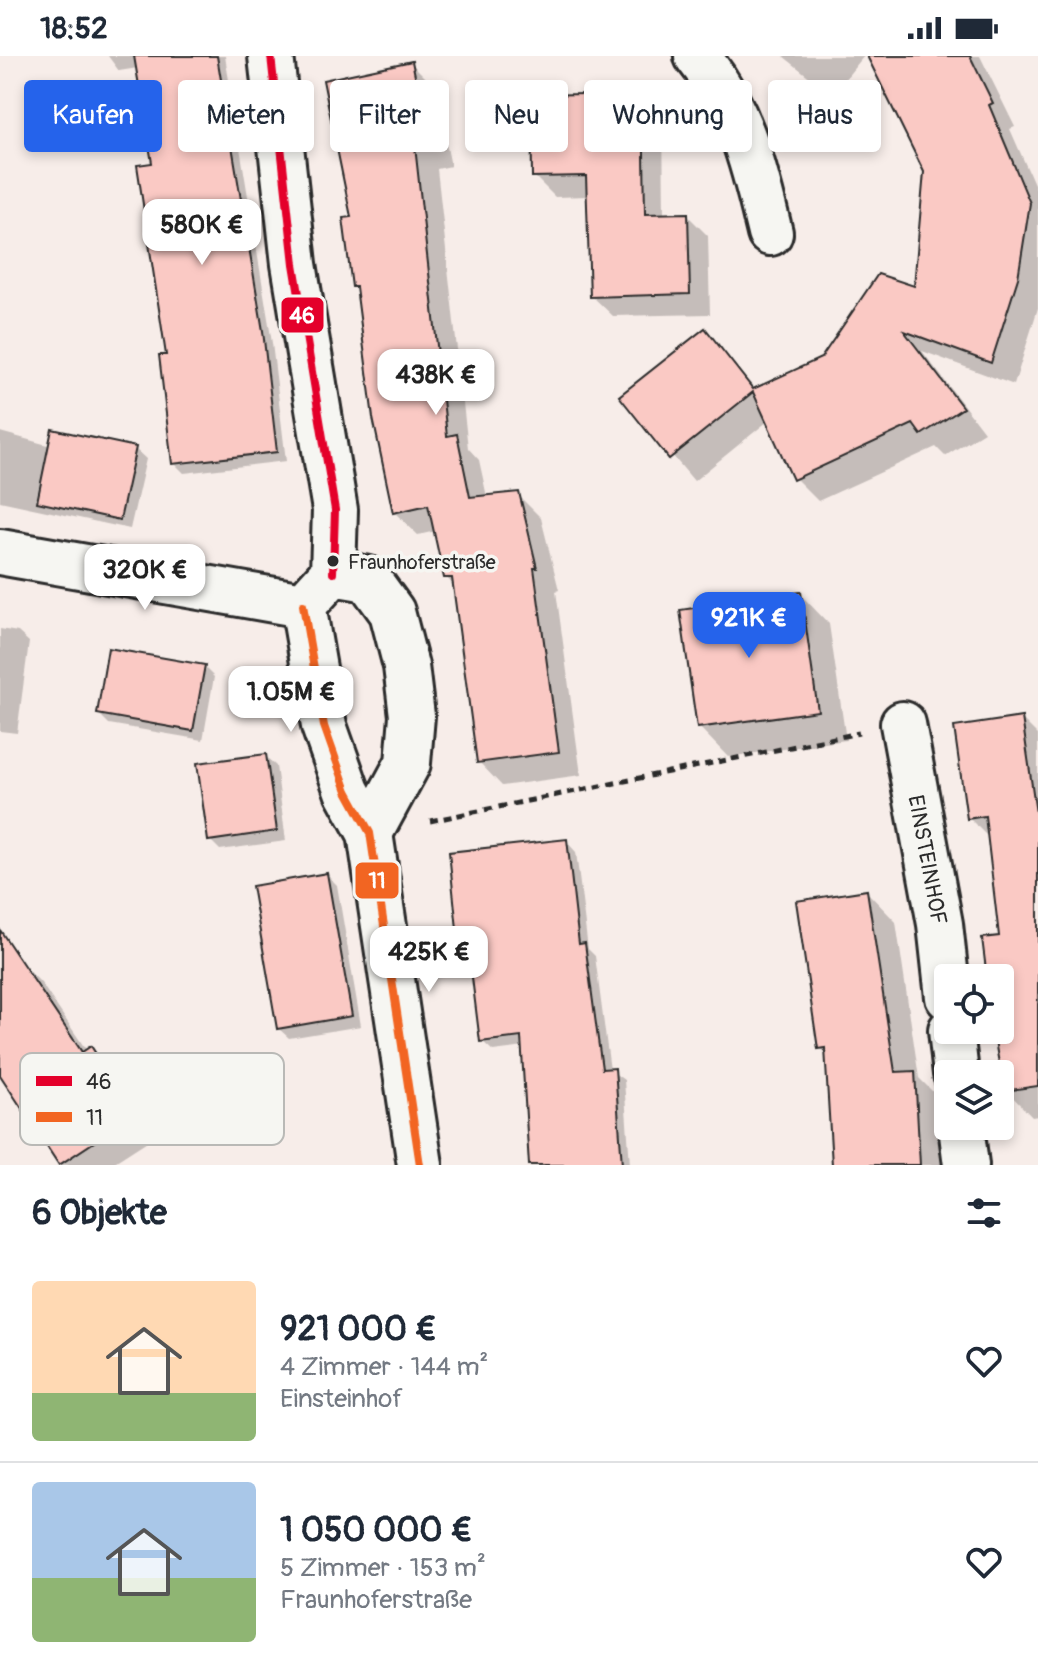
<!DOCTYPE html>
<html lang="de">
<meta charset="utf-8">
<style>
:root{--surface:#fff;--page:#f2f2f3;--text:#1f2937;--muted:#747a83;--line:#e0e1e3;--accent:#2563eb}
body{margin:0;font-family:Pangolin,sans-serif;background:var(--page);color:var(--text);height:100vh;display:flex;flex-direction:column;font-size:30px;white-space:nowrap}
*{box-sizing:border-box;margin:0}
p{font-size:26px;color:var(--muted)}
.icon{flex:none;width:44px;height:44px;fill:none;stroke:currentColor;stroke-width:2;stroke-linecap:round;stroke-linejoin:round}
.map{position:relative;height:1109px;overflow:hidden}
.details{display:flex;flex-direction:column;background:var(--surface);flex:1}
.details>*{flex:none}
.top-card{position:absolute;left:24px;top:24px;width:990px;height:72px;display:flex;gap:16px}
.controls{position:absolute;left:934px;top:908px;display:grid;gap:16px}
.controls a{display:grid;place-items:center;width:80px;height:80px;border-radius:8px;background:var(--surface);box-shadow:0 4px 12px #0003;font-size:40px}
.price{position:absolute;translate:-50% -68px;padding:0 18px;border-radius:16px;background:#fff;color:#222;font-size:26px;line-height:52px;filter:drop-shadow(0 2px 4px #0008)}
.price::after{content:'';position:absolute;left:50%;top:48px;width:24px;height:18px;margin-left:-12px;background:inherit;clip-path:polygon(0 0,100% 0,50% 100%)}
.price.current{background:var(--accent);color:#fff}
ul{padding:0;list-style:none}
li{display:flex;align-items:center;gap:24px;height:200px;padding:0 32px}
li+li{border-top:2px solid var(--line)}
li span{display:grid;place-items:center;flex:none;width:224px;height:160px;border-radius:8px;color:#555}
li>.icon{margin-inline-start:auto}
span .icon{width:96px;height:96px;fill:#fffc;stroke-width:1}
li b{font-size:34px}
h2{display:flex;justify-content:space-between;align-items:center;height:96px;padding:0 32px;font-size:34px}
.chip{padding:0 28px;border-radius:8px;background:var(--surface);box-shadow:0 4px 12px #0003;font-size:28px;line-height:72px}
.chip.current{background:var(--accent);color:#fff}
.status{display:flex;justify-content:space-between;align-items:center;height:56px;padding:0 40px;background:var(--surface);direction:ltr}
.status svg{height:22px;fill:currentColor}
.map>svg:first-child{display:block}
.shadow{fill:#0003}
.building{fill:#fac9c4;stroke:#2b2b2b;stroke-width:2}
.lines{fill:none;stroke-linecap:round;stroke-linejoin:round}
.street-casing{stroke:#2b2b2b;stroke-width:50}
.path{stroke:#2b2b2b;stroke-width:5;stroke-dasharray:8 6;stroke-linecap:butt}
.street{stroke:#f6f6f2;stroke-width:44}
.bus-1-casing{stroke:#f6f6f2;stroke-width:14}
.bus-2-casing{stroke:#f6f6f2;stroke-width:14}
.bus-1{stroke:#e4002b;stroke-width:8}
.bus-2{stroke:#f26522;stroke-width:8}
.bus-dot{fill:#2b2b2b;stroke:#f6f6f2;stroke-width:3}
.labels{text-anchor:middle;stroke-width:7;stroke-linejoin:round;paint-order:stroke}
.bus-label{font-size:20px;fill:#2b2b2b;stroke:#f6f6f2;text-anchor:start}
.street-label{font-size:22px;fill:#2b2b2b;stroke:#f6f6f2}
.key{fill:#f6f6f2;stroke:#b9b9b6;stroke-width:2}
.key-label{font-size:22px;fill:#2b2b2b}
.line-badge{stroke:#f6f6f2;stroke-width:3}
.badge-label{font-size:22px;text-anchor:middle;font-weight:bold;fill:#fff}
</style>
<div class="status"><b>18:52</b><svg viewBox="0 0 49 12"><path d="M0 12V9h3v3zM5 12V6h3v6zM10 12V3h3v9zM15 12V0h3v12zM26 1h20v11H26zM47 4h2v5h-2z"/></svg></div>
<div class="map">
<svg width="1038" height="1109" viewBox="0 0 1038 1109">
<rect width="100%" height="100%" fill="#f7ede9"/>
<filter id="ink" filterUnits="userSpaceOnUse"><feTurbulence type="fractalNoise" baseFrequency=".0125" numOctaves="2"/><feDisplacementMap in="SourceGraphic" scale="16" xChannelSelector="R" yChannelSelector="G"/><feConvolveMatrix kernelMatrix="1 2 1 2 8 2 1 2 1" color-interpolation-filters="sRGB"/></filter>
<g filter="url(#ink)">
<!-- shadow -->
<g class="shadow">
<polygon points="108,0 225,0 272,287 286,405 184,417 174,407 154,109 138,12 119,15"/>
<polygon points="783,0 864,0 832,39"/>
<polygon points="897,0 980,0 1015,71 1010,73 1038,137 1038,252 1014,329 922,295 984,376 945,400 936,391 818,445 795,422 768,365 694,425 622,340 705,275 756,334 822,304 916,233 926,116"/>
<polygon points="411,7 434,30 451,110 437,113 468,392 479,404 487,441 518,439 541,462 559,534 556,535 581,719 502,730 479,706 455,531 446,521 436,475 418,479 394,456 359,235 354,230 354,162"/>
<polygon points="642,39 663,59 664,160 687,159 708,180 710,258 613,260 592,240 589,140 555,141 534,120"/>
<polygon points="0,376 51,390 135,393 146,403 130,473 0,445"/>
<polygon points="800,538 829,568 846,684 728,701 699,671"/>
<polygon points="0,573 18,576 29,586 17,677 0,675"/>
<polygon points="204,611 214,621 203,684 109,668 99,658"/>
<polygon points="1022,663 1038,679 1038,1060 1032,1061 1002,1030 995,974 1000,974 1000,922 989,922 1001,882 989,782 969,762"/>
<polygon points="265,700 276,710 286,785 220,794 210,784"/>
<polygon points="566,785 576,796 588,893 595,900 610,1014 624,1024 630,1109 531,1109 524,991 493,995 482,985 469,882 459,873"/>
<polygon points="327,819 337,829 361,970 289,982 278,972"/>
<polygon points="867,836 896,866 919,1022 944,1047 947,1109 834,1109 827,1000 820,992"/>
<polygon points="0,885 41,927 87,995 91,993 111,1013 155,1080 110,1109 61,1109 0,1019"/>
</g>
<!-- building -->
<g class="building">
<polygon points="134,0 217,0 263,275 277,396 172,408 159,299 166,299 137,109 152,107"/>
<polygon points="867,0 970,0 993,47 989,49 1030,147 1018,222 991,307 904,275 963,352 921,379 913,368 793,424 753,336 669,403 619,340 705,272 753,333 821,302 878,218 914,230 924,116"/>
<polygon points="412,5 429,87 415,90 447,380 457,378 470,441 519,436 537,512 534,512 559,696 477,707 452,522 444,522 428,449 393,457 373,362 356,231 352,231 343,162 351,161 323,24"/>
<polygon points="643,37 645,158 688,157 690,238 590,241 586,120 532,121 531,39"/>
<polygon points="52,373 136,391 120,464 37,446"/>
<polygon points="801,536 818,655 697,672 680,554"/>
<polygon points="108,592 205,609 193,675 97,658"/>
<polygon points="1022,661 1038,771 1038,1030 1004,1035 993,974 1000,974 1000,922 987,922 982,882 999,880 985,760 967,763 954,671"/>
<polygon points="266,698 277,775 208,785 197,707"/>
<polygon points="567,783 579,888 585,887 602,1013 615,1012 622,1109 529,1109 521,981 480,986 466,873 457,873 449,796"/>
<polygon points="327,817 352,960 277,973 252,830"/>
<polygon points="867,834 895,1016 915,1015 920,1109 832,1109 825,992 818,993 796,845"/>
<polygon points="0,874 82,996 91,990 135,1059 59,1109 0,1019"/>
</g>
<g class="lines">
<defs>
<g id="street">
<polyline points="271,0 294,208 335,454 333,517"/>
<path d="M697,0C742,54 754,111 770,177"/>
<polyline points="0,496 303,549"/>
<polyline points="313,539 333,517 368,523 392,556 406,610 412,660 408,707 370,777"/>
<polyline points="303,549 324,670 347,735 370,777 420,1109"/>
<path id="s1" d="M903,668L940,868L948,941"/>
<polyline points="951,974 956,1018"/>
<polyline points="961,1070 966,1109"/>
</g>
</defs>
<!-- street casing -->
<use href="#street" class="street-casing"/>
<!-- path -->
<polyline class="path" points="430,765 859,677"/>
<!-- street -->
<use href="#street" class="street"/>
<defs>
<polyline id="bus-1" points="271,0 294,208 335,454 333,517"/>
<polyline id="bus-2" points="303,549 324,670 347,735 370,777 420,1109"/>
</defs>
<!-- bus-1 casing -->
<use href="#bus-1" class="bus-1-casing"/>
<!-- bus-2 casing -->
<use href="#bus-2" class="bus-2-casing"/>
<!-- bus-1 -->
<use href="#bus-1" class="bus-1"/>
<!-- bus-2 -->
<use href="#bus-2" class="bus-2"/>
</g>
</g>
<!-- markers -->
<circle class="bus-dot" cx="333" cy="505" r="7"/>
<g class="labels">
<!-- bus labels -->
<g class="bus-label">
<text x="348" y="513">Fraunhoferstraße</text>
</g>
<!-- street labels -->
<g class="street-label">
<text dy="8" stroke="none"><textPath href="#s1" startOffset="138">EINSTEINHOF</textPath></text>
</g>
</g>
<!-- legend -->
<rect x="20" y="997" width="264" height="92" rx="12" class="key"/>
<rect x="36" y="1020" width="36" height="10" fill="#e4002b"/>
<rect x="36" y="1056" width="36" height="10" fill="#f26522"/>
<g class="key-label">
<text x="86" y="1033">46</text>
<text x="86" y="1069">11</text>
</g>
<g class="line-badge">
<rect x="280" y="240" width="45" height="38" rx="8" fill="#e4002b"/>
<rect x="354" y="805" width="46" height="39" rx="8" fill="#f26522"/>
</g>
<g class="badge-label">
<text x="302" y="267">46</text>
<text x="377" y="832">11</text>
</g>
</svg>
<div class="controls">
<a><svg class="icon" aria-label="locate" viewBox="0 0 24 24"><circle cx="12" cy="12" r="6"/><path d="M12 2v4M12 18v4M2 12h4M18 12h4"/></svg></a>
<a><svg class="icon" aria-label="layers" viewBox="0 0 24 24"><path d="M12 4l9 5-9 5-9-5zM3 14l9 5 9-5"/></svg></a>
</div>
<b class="price" style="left:202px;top:211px">580K €</b>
<b class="price" style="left:436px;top:361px">438K €</b>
<b class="price" style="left:145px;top:556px">320K €</b>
<b class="price current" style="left:749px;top:604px">921K €</b>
<b class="price" style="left:291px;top:678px">1.05M €</b>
<b class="price" style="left:429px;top:938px">425K €</b>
<div class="top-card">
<a class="chip current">Kaufen</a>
<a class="chip">Mieten</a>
<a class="chip">Filter</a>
<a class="chip">Neu</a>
<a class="chip">Wohnung</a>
<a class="chip">Haus</a>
</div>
</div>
<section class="details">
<h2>6 Objekte<svg class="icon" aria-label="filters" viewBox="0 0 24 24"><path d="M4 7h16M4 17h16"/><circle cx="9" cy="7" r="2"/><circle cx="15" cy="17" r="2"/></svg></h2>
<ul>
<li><span style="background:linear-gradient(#ffd9b3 70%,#8fb573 0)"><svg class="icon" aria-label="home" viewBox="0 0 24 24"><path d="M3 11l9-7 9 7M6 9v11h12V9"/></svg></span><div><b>921 000 €</b><p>4 Zimmer · 144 m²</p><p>Einsteinhof</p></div><svg class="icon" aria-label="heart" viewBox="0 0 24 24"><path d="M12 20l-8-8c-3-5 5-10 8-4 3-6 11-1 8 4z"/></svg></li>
<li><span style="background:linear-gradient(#a9c7e8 60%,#8fb573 0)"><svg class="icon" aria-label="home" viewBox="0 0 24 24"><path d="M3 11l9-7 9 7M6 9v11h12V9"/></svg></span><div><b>1 050 000 €</b><p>5 Zimmer · 153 m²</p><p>Fraunhoferstraße</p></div><svg class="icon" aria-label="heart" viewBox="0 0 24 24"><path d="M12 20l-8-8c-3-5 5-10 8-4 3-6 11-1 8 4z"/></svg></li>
</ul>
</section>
